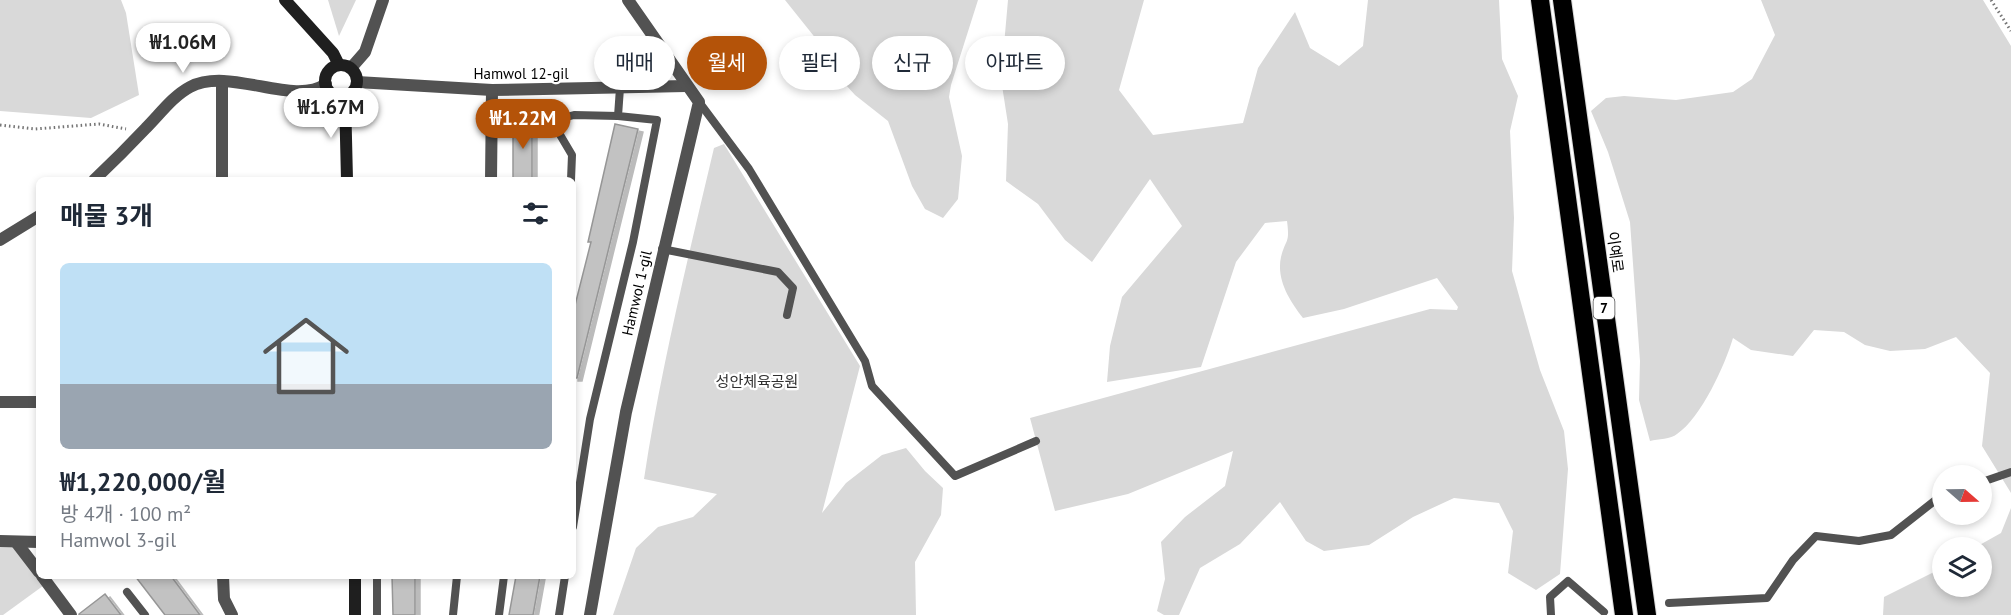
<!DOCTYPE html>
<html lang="ko">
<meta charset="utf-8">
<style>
:root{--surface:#fff;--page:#f2f2f3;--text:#1f2937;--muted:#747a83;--accent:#b45309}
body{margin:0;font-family:"PT Sans","Noto Sans KR",sans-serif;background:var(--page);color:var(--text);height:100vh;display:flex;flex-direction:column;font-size:22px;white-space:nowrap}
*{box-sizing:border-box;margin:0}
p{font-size:20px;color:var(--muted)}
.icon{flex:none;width:33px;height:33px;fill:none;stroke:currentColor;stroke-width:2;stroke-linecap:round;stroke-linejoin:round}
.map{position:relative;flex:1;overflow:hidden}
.sheet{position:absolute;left:36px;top:177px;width:540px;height:402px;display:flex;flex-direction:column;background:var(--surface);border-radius:9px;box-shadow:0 3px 9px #0003}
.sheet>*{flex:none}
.guide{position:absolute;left:594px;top:36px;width:570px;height:54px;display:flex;gap:12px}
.needle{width:39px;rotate:110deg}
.controls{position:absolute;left:1932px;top:465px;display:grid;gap:12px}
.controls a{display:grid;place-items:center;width:60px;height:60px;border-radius:50%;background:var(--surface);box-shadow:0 3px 9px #0003;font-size:30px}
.price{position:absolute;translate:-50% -51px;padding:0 14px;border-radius:21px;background:#fff;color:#222;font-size:20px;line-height:39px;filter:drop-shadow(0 2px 3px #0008)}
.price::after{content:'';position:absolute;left:50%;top:36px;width:18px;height:14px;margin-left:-9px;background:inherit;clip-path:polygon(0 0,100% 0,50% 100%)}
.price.selected{background:var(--accent);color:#fff}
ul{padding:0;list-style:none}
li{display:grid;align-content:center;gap:12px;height:318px;padding:0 24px}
li span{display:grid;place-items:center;height:186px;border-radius:9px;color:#555}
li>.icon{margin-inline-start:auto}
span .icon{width:108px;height:108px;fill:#fffc;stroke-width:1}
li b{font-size:26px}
h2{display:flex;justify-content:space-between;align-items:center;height:72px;padding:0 24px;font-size:26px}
.tag{padding:0 21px;border-radius:27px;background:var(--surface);box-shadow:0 3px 9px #0003;font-size:21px;line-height:54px}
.tag.selected{background:var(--accent);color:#fff}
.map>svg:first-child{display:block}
.green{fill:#d9d9d9}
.building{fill:#c2c2c2;stroke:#969696;stroke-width:1.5;filter:url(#shadow)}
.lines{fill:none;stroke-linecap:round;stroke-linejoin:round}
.highway-casing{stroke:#dbdbdb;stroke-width:20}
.path{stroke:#747474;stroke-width:3;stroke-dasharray:1.5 3;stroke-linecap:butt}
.lane{stroke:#525252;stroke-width:8}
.street{stroke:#525252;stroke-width:12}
.secondary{stroke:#1f1f1f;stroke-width:12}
.highway{stroke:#000;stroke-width:18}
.labels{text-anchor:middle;stroke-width:4.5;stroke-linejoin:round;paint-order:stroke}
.shield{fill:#fff;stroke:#4c4c4c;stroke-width:1.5}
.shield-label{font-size:14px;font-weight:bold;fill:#000}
.street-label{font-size:15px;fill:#000;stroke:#fff}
.park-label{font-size:15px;fill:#303030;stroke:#fff}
</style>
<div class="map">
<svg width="2011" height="615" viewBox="0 0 2011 615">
<defs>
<filter id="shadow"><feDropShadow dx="5" dy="3" stdDeviation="0" flood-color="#0004"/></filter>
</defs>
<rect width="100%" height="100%" fill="#fff"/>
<!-- green -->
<g class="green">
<polygon points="0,0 121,0 126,13 139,95 91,118 0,111"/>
<polygon points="328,0 356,0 339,36"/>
<polygon points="785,0 978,0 951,85 949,97 962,156 958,199 943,218 925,209 912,186 888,121 855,95 836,74 821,45"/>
<path d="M1008,0H1144L1119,90L1153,135L1243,123L1258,68L1295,12L1310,48L1339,66L1363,46L1368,0H1499L1502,59L1518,96L1510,131L1514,218L1512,271L1540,370L1564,431L1568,469L1560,574L1536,590L1508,573L1513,531L1499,503L1454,498L1413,517L1369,545L1324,551L1306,541L1280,502L1240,544L1200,568L1179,615H1164L1157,611L1165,579L1161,542L1185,517L1225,486L1233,451L1128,494L1055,511L1030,418L1430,309L1457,310L1458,307L1437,278L1344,309L1303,318C1290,301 1276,280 1281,257C1286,238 1290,244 1287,221L1265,223L1236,262L1201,367L1107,382L1110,346L1122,297L1182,226L1150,179L1092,262L1065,240L1038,204L1006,181L1008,124L1001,79Z"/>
<path d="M1761,0H1983L2011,46V493L1982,446L1990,373L1956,337L1925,349L1890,351L1865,345L1844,332L1814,330L1793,356L1751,350L1733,338C1725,365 1701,418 1677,434C1671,439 1658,439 1650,441L1639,400L1640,361L1630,222L1608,152L1591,111L1606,98L1624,96L1676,100L1733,92L1752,79L1775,35Z"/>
<path d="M724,144L860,366L822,513L846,483L882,455L906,448L925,471L943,488L941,515L915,562L916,615H613L636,548L658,527L693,517L717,494L644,479C661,367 688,258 714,148Z"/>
<polygon points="2011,508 2011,615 1883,615 1884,597 1942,568 1942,586 1982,586 1982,548 1976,547 2001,533"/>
<polygon points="0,541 16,542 47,583 3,615 0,615"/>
</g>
<!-- building -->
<g class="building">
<rect x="513" y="119" width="19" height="61"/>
<polygon points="615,124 638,129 577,378 573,378 573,313 591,242 588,242"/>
<polygon points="135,576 171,576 200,615 165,615"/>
<polygon points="392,576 415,576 415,615 393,615"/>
<polygon points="516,576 540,576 533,615 509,615"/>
<polygon points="105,594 121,615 79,615 79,614"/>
</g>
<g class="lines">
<defs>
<g id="highway">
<polyline points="1540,0 1624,615"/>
<polyline points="1562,0 1647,615"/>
</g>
</defs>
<!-- highway casing -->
<use href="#highway" class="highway-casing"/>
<!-- path -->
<g class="path">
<polyline points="1991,0 2011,31"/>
<polyline points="0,125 35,129 99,124 126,129"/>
</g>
<!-- lane -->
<g class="lane">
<polyline points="699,102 749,169 865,361 872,386 955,476 1036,441"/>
<polyline points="571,180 572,155 559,133 563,118 574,115 618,116"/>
<polyline points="662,249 778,272 793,288 787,315"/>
<polyline points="1982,482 2011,472"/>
<polyline points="573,527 590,419 633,242 657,120 618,116 620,88"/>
<polyline points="127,592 145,615"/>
<polyline points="1669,603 1767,598 1793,560 1816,536 1859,541 1891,535 1942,495"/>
<polyline points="377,615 377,576"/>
<polyline points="453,615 457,576"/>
<polyline points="499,615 504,576"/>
<polyline points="559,615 565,576"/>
<polyline points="1551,615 1550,597 1568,581 1604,612"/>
</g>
<!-- street -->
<g class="street">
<polyline points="351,68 365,52 383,0"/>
<polyline points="222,81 222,180"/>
<polyline points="357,82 492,90 686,86"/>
<path d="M94,180C112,163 129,146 146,128C160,114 173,96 190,87C230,66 293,107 326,84"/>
<polyline points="491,180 492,90"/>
<polyline points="0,240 39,216"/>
<polyline points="0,402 39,402"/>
<polyline points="0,541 39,542"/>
<polyline points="16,542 39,572"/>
<polyline points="42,576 71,615"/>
<polyline points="223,576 224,599 232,615"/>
<polyline points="590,615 626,412 699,102 628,0"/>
</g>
<!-- secondary -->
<g class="secondary">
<polyline points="285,0 333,53 339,65"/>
<circle cx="341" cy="81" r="16"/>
<polyline points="345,97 347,180"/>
<polyline points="355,576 355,615"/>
</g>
<!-- highway -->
<use href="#highway" class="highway"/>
</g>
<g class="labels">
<!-- shield labels -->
<rect class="shield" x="1593.5" y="297" width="21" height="22" rx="4.5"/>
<g class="shield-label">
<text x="1604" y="313">7</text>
</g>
<!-- street labels -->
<g class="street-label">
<text x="521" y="79">Hamwol 12-gil</text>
<text transform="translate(1615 252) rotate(82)" y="5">이예로</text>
<text transform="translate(637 293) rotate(-77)" y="5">Hamwol 1-gil</text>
</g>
<!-- park labels -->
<g class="park-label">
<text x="757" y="387">성안체육공원</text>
</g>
</g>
</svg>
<div class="controls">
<a><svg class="needle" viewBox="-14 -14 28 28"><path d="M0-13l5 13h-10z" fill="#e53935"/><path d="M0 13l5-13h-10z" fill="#747a83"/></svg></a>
<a><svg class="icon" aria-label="layers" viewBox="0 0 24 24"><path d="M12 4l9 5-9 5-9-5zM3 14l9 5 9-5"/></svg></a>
</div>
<b class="price" style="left:183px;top:74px">₩1.06M</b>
<b class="price" style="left:331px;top:139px">₩1.67M</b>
<b class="price selected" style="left:523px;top:150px">₩1.22M</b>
<div class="guide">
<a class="tag">매매</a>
<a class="tag selected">월세</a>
<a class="tag">필터</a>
<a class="tag">신규</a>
<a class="tag">아파트</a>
</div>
<section class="sheet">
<h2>매물 3개<svg class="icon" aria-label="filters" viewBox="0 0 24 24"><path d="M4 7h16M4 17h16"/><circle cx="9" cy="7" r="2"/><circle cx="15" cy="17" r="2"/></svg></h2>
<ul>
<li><span style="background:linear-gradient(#bfe0f5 65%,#9aa5b1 0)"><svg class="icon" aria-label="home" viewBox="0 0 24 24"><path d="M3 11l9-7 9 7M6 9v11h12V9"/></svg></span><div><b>₩1,220,000/월</b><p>방 4개 · 100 m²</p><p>Hamwol 3-gil</p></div></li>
</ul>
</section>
</div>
